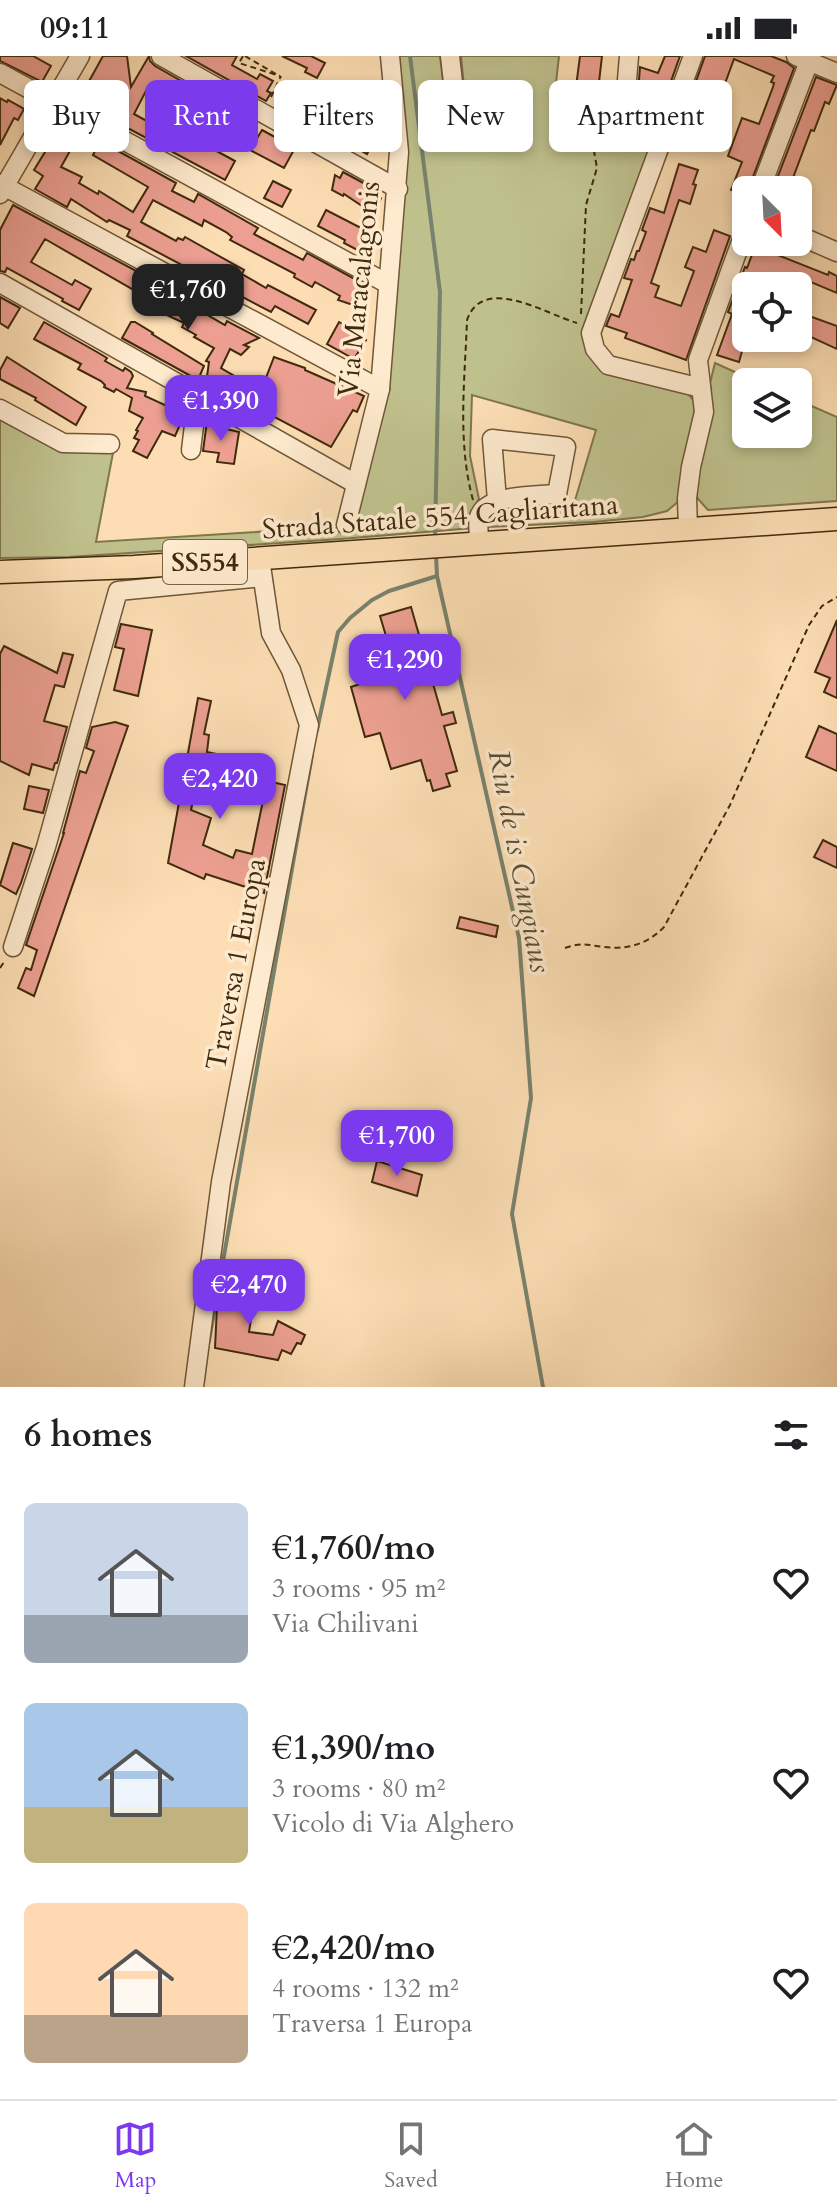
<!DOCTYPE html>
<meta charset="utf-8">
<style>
:root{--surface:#fff;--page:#f6f6f6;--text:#202124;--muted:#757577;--line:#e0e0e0;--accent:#7c3aed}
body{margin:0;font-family:Cardo,serif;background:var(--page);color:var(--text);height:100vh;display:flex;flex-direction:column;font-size:30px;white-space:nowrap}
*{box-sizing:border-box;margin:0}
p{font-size:26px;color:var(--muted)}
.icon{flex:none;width:44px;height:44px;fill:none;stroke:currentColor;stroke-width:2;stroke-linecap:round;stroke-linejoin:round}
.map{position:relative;height:1331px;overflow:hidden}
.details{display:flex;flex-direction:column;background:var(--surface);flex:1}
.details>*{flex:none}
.guide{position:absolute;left:24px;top:24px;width:790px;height:72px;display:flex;gap:16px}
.needle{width:52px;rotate:156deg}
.fabs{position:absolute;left:732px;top:120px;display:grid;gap:16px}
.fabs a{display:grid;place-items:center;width:80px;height:80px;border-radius:12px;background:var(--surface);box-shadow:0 4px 12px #0003;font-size:40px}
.price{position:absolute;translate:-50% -68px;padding:0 18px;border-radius:16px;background:var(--accent);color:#fff;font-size:26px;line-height:52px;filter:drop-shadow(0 2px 4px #0008)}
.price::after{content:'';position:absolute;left:50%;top:48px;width:24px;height:18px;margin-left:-12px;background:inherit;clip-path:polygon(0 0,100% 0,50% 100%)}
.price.on{background:#222;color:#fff}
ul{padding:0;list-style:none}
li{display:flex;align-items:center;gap:24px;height:200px;padding:0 24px}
li span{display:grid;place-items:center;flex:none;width:224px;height:160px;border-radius:12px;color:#555}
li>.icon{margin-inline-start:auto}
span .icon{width:96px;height:96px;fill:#fffc;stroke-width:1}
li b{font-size:34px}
h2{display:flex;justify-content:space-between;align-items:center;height:96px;padding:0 24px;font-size:34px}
.pill{padding:0 28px;border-radius:12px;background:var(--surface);box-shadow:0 4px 12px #0003;font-size:28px;line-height:72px}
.pill.on{background:var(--accent);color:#fff}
.status{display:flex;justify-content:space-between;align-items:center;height:56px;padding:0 40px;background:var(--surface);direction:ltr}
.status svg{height:22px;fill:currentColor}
.dock{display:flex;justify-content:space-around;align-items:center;height:112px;border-top:2px solid var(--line);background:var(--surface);font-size:22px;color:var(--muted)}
.dock a{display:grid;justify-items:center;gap:4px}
.dock .on{color:var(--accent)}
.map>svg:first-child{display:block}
.green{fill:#bfc18d;stroke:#80764d;stroke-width:2}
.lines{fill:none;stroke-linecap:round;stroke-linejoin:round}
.stream{stroke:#79826d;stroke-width:4}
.building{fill:#eda092;stroke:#402a0d;stroke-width:2;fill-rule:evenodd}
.minor-casing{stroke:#6f5737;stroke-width:21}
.major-casing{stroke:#402a0d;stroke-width:25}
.path{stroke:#402a0d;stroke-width:2;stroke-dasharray:6 4;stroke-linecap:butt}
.minor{stroke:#feeace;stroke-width:18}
.major{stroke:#fddeb4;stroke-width:22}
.labels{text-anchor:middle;stroke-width:7;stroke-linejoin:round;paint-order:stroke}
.shield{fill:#feeace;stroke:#796447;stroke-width:2}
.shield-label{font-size:26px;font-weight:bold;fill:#402a0d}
.street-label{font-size:28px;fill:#402a0d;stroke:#feeace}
.water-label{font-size:30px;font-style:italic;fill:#584e35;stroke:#feeace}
</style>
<div class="status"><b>09:11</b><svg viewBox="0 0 49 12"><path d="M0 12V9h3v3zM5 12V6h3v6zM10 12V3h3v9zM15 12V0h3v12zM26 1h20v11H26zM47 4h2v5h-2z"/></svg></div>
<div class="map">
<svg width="837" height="1331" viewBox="0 0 837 1331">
<rect width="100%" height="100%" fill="#fddeb4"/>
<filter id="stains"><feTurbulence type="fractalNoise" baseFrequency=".0025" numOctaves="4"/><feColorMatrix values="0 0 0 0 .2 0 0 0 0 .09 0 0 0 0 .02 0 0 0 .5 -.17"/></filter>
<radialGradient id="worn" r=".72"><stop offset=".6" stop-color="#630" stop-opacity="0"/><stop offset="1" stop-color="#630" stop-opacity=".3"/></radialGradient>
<!-- green -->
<g class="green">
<polygon points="399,0 440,0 445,42 465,41 461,0 559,0 552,62 616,73 654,83 588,293 684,333 694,345 699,346 679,445 667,455 643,461 594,466 487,471 486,464 573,451 596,374 472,339 470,400 479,443 471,456 473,472 341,483 69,501 0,502 0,360 60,394 113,397 96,486 320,472 355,473 384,332 406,97"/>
<polygon points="715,307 757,326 746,326 746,378 798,378 798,344 837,361 837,445 708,454 698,443 696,437 709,331"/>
</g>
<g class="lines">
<!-- stream -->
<g class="stream">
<polyline points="410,0 440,236 435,482"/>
<polyline points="436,499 437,520 519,882 531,1042 512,1158 543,1331"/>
<polyline points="317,674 338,576 350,562 372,544 389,535 437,520"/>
<polyline points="209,1285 312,699"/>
</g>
</g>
<!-- building -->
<g class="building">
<polygon points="0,0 33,0 51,10 42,26 0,5"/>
<path d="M103,0H127L131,31L149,0L150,5L155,10L255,67L249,78L206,57L193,80L201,84L200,86L235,105L225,124L75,44L85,26L88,27ZM149,29L178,45L163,74L134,58Z"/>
<polygon points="186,0 237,0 232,9 257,23 260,18 273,25 267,35 271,37 266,45"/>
<polygon points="282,0 311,0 325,7 317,22 305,16 307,12"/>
<polygon points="580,0 602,0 596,52 593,52 593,56 590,56 589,69 567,65 569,54 573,54"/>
<polygon points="665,0 680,0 656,67 636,63 640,11 658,17"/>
<polygon points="705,0 771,0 786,6 794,12 748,134 746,134 746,139 731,134 742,106 728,100 742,62 759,68 773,31 774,27 771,26 774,20 734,3 723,33 715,30 712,37 694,31"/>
<polygon points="816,21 837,29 829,48 825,46 814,75 811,74 793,122 801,125 798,135 779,134 780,130 775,128"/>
<polygon points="377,28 380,58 360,60 359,29"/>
<polygon points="303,35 326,48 317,63 294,50"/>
<polygon points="0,42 7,46 8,44 24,53 18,64 14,62 0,89"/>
<polygon points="692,56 716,64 709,87 684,78"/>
<polygon points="64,65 78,73 73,83 76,84 61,111 82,121 79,127 98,138 99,135 133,156 148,131 93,99 100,85 176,127 172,135 194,146 198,138 258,172 254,178 303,204 307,197 364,228 353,249 338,244 340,240 315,226 312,231 294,221 295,218 230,184 232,181 226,176 204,164 202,170 153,144 141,166 176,185 178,182 183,184 185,181 244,214 242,218 266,232 268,229 316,254 308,268 275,250 271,256 127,180 130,174 109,164 107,166 71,143 67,151 35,133 43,120 34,114"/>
<polygon points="357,68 373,78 370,83 373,85 372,88 367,98 343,84 349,75 352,77"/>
<polygon points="262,74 295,92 284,112 250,94"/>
<polygon points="679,108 698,114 693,128 696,129 690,148 679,144 651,227 659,230 655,241 681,250 694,215 685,211 693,191 706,196 714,174 730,180 686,304 625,282 627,277 606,270 611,258 619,261 632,224 624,222 631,203 634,204 637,195 639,195 646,176 642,174 650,152 664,157"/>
<polygon points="343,116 380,136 378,140 381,142 374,158 344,138 343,140 332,134 335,119 340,122"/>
<polygon points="273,125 291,134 282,151 264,142"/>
<polygon points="13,149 194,246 192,250 225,269 227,265 259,282 244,289 249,291 241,299 230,293 221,312 250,329 251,326 262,332 274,301 305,312 305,314 364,340 357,356 353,354 331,391 250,348 249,349 240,344 238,346 222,338 206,328 209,306 206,305 214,292 194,281 196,279 182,271 184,267 139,246 141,243 135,240 137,236 45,183 31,206 72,229 75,224 91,233 79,254 62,245 63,243 7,212 5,216 0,215 0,174"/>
<polygon points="326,154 365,174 364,177 370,180 374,187 366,191 363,197 344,187 345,184 318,170"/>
<polygon points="760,186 776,193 775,198 828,219 829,216 837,220 837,237 811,226 808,235 762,217 757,230 746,230 746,281 739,306 717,299 732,258 728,256 745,211 747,212 753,196 756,198"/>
<polygon points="0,241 20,252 8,272 0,267"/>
<polygon points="798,256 837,270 837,293 798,275"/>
<polygon points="44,266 97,296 107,302 105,305 123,315 125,312 131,316 133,320 127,332 146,336 145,340 169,351 173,340 184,345 180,354 182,355 180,362 183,362 175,380 162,375 147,402 133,395 139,384 134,382 138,375 136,374 143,362 129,355 132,342 116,333 114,336 104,331 105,329 101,325 78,313 81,308 34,283"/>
<polygon points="131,266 135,266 153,277 152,278 204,310 198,324 122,282"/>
<polygon points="339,266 362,279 361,281 366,284 354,303 327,288"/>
<polygon points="7,301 86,351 76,369 35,344 36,342 0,323 0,314"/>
<polygon points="207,365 218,371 239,376 234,408 217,406 219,397 203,395"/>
<polygon points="411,551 442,659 453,656 456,667 444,670 457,715 446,718 450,730 433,735 430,724 427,725 421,704 391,713 380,677 365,681 351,631 366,626 358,599 389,590 380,560"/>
<polygon points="837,564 837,642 824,636 830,622 815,616"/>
<polygon points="121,568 152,574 138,640 114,634 124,593 115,591"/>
<polygon points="4,590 57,617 63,597 73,599 64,631 55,629 44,665 67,671 57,707 55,707 53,714 32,708 29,719 0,705 0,598"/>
<polygon points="198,642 211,645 204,678 209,679 207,696 221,699 214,725 198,721 191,754 211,762 203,789 233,802 236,794 252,798 267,725 285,729 264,837 206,818 204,823 168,807"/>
<polygon points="115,666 128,670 34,940 18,932 26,912 31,914 37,894 26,889 64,777 63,777 80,715 86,717 94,695 86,692 92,671"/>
<polygon points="819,670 837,678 837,715 806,701"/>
<polygon points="29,730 49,734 43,757 24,753"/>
<polygon points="823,784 837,791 837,812 814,801"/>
<polygon points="13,787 32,793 21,827 16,838 0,829"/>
<polygon points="460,861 498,870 496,881 457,872"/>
<polygon points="377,1105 422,1119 417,1140 372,1126"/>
<polygon points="223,1227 256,1232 249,1276 273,1279 278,1265 305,1279 301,1288 297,1287 291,1298 282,1294 278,1304 215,1292 217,1250 218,1243 222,1244"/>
</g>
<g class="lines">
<defs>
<g id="minor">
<polyline points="161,0 398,133"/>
<polyline points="450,0 454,35"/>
<polyline points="629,0 623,72 664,81"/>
<polyline points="693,0 591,277 595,293 608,309 701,332"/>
<polyline points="796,0 837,17"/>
<polyline points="0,17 388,228"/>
<polyline points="0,128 380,333"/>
<polyline points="760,134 811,0"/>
<polyline points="0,138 80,0"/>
<polyline points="807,183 837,196"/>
<polyline points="0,227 356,428"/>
<polyline points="0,353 63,387 110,388"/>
<polyline points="191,394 198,337"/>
<polyline points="346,469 380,333 399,96 390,0"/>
<polyline points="688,473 687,442 691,411 704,356 698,304 746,172"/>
<path d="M480,488C479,479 477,469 479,461C486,438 536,440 557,438L566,391L492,383L497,444"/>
<polyline points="13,891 46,791 118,535 262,521"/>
<polyline points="194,1331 221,1126 309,669 291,614 271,577 260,503"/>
</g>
<polyline id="major" points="0,516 134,511 837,463"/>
</defs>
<!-- minor casing -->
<use href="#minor" class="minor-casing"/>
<!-- major casing -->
<use href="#major" class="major-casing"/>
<!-- path -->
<g class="path">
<polyline points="243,0 239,7 280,20"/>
<polyline points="245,0 276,18"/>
<polyline points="271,41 281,20"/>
<polyline points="581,258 586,149 597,112 594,95 610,82"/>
<path d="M473,444C457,386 465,323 467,264C483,218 546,258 577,267"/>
<path d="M565,892C582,886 587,889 604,891C627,894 648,888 664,871L730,749L809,569L822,550L837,541"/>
<polyline points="0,912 4,906"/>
</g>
<!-- minor -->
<use href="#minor" class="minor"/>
<!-- major -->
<use href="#major" class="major"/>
</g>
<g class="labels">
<!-- shield labels -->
<rect class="shield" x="163" y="484" width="84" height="44" rx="6"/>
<g class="shield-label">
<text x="205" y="515">SS554</text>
</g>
<!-- street labels -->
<g class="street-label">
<text transform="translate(358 233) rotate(-84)" y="10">Via Maracalagonis</text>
<text transform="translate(440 460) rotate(-4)" y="10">Strada Statale 554 Cagliaritana</text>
<text transform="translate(235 908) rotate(-79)" y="10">Traversa 1 Europa</text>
</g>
<!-- water labels -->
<g class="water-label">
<text transform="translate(520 805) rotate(79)" y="10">Riu de is Cungiaus</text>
</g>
</g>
<rect width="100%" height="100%" filter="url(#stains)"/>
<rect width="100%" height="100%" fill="url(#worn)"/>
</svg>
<div class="fabs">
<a><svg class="needle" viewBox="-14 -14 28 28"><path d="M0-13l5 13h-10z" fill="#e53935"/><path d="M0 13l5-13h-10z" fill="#757577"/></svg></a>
<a><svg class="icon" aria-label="locate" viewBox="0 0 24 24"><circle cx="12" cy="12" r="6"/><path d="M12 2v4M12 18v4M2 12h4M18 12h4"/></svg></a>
<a><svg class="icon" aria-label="layers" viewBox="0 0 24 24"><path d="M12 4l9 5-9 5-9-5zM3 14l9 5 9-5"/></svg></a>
</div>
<b class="price on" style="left:188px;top:276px">€1,760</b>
<b class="price" style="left:221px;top:387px">€1,390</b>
<b class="price" style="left:405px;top:646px">€1,290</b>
<b class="price" style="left:220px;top:765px">€2,420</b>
<b class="price" style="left:397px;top:1122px">€1,700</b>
<b class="price" style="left:249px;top:1271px">€2,470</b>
<div class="guide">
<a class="pill">Buy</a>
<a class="pill on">Rent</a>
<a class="pill">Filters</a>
<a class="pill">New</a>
<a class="pill">Apartment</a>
</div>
</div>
<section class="details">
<h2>6 homes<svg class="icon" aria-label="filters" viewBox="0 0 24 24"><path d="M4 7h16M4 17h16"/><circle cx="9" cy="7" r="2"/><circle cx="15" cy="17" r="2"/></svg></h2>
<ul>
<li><span style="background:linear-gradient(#c9d6e8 70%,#9aa5b1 0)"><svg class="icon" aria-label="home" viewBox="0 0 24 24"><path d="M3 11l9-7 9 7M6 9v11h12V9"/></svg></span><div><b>€1,760/mo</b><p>3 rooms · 95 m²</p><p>Via Chilivani</p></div><svg class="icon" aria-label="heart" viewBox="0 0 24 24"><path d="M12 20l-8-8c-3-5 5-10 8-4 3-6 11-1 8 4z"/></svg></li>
<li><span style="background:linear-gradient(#a9c7e8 65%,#c2b280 0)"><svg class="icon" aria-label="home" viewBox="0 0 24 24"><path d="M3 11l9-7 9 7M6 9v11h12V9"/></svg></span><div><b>€1,390/mo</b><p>3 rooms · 80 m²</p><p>Vicolo di Via Alghero</p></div><svg class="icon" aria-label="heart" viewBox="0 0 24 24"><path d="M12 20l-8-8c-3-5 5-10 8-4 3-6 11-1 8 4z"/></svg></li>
<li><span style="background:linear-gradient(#ffd9b3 70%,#b9a48a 0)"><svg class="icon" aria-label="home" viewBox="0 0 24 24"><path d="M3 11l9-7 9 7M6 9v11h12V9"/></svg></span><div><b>€2,420/mo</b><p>4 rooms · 132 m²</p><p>Traversa 1 Europa</p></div><svg class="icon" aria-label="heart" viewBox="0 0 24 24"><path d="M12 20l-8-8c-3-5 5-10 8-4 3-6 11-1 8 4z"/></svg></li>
</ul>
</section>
<nav class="dock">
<a class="on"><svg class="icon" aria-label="map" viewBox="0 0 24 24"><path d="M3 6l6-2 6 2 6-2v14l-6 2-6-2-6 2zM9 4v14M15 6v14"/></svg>Map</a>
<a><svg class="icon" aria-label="saved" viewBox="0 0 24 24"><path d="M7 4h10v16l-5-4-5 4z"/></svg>Saved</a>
<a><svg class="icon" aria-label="home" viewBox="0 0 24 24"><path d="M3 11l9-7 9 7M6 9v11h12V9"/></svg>Home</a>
</nav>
